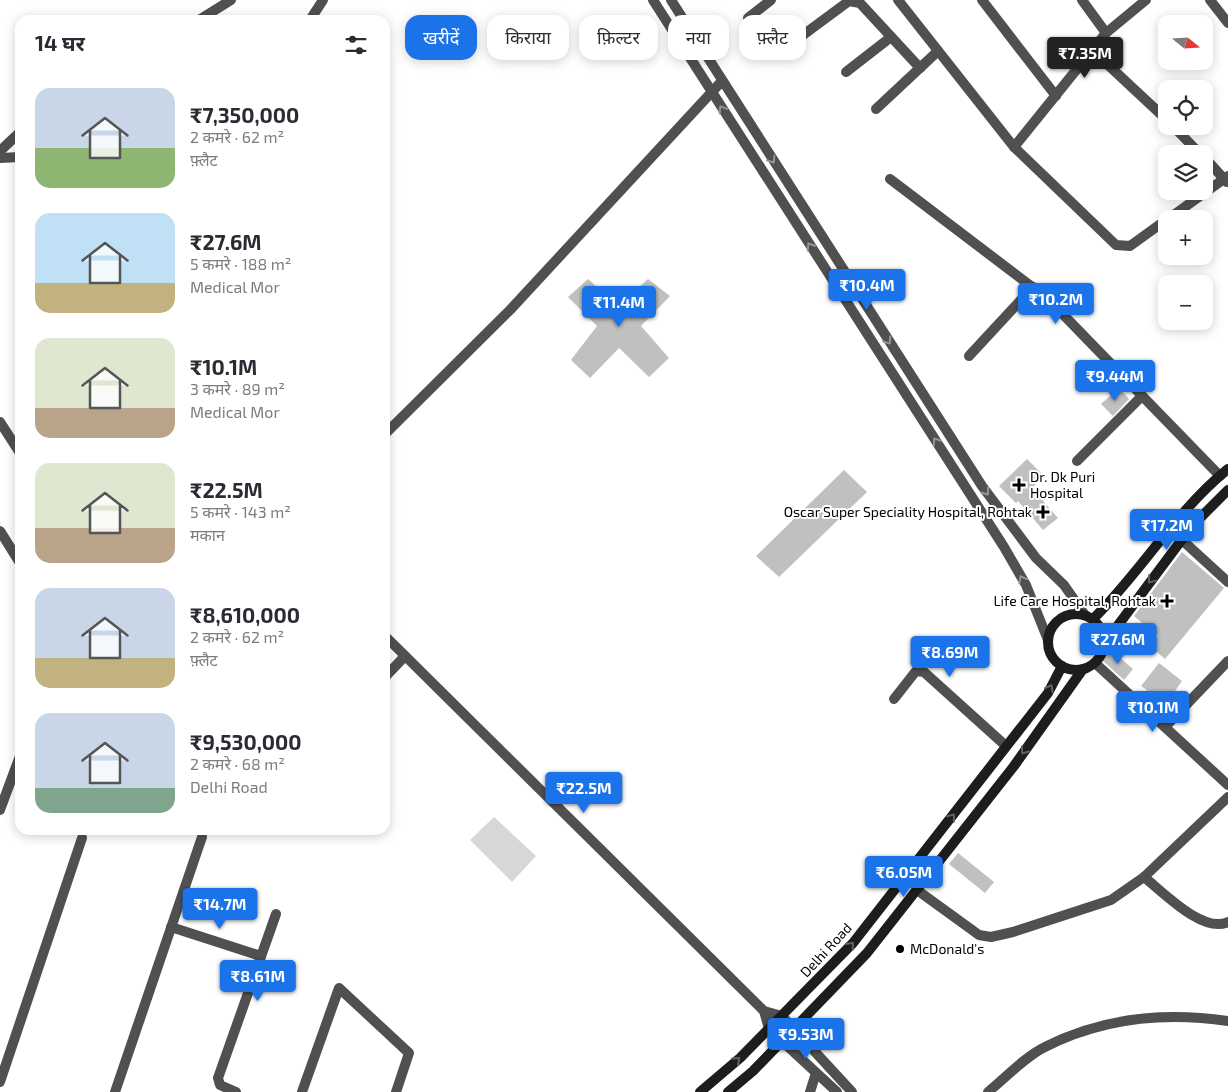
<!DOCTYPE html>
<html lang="hi">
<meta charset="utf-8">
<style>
:root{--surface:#fff;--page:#f2f2f3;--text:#2b2b33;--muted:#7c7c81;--accent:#1a73e8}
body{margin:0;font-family:"Exo 2","Noto Sans Devanagari",sans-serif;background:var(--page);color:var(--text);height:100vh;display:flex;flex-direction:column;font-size:19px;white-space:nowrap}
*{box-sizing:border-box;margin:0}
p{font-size:16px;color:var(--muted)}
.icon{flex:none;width:28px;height:28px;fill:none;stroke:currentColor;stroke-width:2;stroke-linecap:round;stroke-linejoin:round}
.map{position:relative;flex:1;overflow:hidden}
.panel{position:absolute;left:15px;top:15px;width:375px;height:820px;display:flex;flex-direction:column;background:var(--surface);border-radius:15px;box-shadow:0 2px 12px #0003}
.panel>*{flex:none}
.guide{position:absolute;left:405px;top:15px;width:475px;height:45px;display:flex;gap:10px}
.needle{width:32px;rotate:108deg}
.controls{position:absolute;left:1158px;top:15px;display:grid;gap:10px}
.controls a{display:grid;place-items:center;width:55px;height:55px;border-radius:10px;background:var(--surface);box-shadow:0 2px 12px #0003;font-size:25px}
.price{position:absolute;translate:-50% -42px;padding:0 11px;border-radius:5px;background:var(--accent);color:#fff;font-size:16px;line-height:32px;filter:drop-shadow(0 1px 2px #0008)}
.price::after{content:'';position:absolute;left:50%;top:30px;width:15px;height:11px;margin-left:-8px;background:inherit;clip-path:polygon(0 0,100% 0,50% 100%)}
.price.active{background:#222;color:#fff}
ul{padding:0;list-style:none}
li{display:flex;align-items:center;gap:15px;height:125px;padding:0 20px}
li span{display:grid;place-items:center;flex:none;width:140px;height:100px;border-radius:15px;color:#555}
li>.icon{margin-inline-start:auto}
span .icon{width:60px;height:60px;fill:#fffc;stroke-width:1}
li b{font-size:21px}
h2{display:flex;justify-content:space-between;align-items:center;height:60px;padding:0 20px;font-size:21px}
.pill{padding:0 18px;border-radius:15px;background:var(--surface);box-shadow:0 2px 12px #0003;font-size:18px;line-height:45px}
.pill.active{background:var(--accent);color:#fff}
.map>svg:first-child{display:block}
.green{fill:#d7d7d7}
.building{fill:#c0c0c0}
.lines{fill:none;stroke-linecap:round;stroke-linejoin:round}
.street{stroke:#505050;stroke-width:10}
.secondary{stroke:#1d1d1d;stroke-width:10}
.oneway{stroke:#969696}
.oneway2{stroke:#616161}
.poi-dot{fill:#000;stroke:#fff;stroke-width:2}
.labels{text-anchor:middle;stroke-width:4;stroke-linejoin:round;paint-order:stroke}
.poi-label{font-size:14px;fill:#000;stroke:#fff;text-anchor:start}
.street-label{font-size:14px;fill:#000;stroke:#fff}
</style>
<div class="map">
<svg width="1228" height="1092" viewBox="0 0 1228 1092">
<rect width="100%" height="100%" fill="#fff"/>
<!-- green -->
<polygon class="green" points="494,817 536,856 512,882 470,840"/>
<!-- building -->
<g class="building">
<polygon points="588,279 618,306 648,279 670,296 641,326 669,358 649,377 619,348 590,378 571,360 597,326 568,297"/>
<polygon points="1119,388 1129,399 1113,416 1101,404"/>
<polygon points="1027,459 1044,476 1032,488 1058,518 1043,530 1018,501 1016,503 999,486"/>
<polygon points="844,470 867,492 779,577 756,556"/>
<polygon points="1182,552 1224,588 1165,659 1150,646 1158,636 1134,616"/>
<polygon points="1111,650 1133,669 1124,680 1102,660"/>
<polygon points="1159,663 1182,681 1163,708 1153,700 1149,704 1142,697 1147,690 1141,686"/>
<polygon points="958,853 994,882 985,893 949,864"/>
</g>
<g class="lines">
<!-- street -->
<g class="street">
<polyline points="653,0 1004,547 1026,585 1048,640"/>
<polyline points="671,0 982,486 1036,558 1064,585 1085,615"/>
<polyline points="898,0 1014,147 1116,245 1130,246 1166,220"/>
<polyline points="982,0 1056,96"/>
<polyline points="1082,0 1106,33"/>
<polyline points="1210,0 1228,23"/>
<polyline points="748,18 771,0"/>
<polyline points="199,20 231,0"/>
<polyline points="310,20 323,0"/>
<polyline points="1092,50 1166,119"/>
<polyline points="776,55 849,1 860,3 920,68"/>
<polyline points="846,72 891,37"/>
<polyline points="876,109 938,51"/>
<polyline points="1173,126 1200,154"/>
<polyline points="1014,147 1106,33 1146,0"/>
<polyline points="0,151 20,132"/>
<polyline points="1204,157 1227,182"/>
<polyline points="0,158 20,157"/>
<polyline points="890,179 1048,299 1220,476"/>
<polyline points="1168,219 1228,176"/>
<polyline points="969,356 1033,287"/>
<polyline points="0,422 20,453"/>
<polyline points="385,434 510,310 722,81"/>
<polyline points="1077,461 1142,396"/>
<polyline points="0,531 20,563"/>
<polyline points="1182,540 1228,582"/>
<polyline points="385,636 764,1011 782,1016 852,1092"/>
<polyline points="1095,663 1228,785"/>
<polyline points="385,677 405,656"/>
<polyline points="894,699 916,671 924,672 1006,746"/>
<polyline points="1165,727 1228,661"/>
<polyline points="0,810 20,756"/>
<path d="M1144,877C1163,892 1203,934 1228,922"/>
<polyline points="917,890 979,935 991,937 1013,932 1111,900 1144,877 1228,797"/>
<polyline points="171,927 261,956"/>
<polyline points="764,1011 769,1029 837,1092"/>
<polyline points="0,1082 82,838"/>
<polyline points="115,1092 202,837"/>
<polyline points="236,1092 220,1085 218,1078 276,914"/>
<polyline points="302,1092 339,988 409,1053 396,1092"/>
<polyline points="810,1092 816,1073"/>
<path d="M988,1092C1005,1078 1026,1056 1045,1047C1102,1018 1166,1012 1228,1021"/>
</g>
<!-- secondary -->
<g class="secondary">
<circle cx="1076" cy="642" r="28"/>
<path d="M1093,619C1141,572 1175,512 1228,469"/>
<polyline points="1104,644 1192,526 1228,490"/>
<polyline points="700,1092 740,1058 853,943 1048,693 1062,666"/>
<polyline points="728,1092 753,1071 867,953 1014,766 1083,669"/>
</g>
</g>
<!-- one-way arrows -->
<defs><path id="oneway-chevron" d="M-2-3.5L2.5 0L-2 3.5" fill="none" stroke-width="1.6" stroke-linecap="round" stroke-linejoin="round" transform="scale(1.25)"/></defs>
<g class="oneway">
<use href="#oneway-chevron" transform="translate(722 109) rotate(-122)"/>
<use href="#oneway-chevron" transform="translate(772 160) rotate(58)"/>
<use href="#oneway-chevron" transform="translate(810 246) rotate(-123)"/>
<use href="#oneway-chevron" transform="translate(888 341) rotate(57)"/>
<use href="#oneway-chevron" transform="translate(936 441) rotate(-123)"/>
<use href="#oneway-chevron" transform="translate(986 492) rotate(55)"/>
<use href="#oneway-chevron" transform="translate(1022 579) rotate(-119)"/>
</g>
<g class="oneway2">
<use href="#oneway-chevron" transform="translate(1151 580) rotate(127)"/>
<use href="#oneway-chevron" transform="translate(1050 688) rotate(-61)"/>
<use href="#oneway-chevron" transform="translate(1024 751) rotate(126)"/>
<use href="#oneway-chevron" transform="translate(952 817) rotate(-52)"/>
<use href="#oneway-chevron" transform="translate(851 945) rotate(-48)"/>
<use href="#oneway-chevron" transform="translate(737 1060) rotate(-42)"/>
</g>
<!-- markers -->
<g class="poi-dot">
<path d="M1016.5 477.5h5v5h5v5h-5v5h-5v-5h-5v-5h5z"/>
<path d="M1040.5 504.5h5v5h5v5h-5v5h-5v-5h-5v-5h5z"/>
<path d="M1164.5 593.5h5v5h5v5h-5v5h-5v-5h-5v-5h5z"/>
<circle cx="900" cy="949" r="5"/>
</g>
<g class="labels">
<!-- poi labels -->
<g class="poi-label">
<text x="1030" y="482">Dr. Dk Puri<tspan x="1030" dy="16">Hospital</tspan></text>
<text x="1032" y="517" text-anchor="end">Oscar Super Speciality Hospital, Rohtak</text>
<text x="1156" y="606" text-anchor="end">Life Care Hospital, Rohtak</text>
<text x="910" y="954">McDonald's</text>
</g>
<!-- street labels -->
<g class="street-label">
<text transform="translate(826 950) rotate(-47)" y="5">Delhi Road</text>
</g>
</g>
</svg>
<div class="controls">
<a><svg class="needle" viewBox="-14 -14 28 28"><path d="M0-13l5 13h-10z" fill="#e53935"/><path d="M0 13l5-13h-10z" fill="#7c7c81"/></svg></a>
<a><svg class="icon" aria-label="locate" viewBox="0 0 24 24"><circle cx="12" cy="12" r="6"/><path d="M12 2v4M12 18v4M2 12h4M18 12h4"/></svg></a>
<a><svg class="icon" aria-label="layers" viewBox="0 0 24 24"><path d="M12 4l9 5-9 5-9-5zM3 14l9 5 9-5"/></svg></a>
<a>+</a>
<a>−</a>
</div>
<b class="price active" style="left:1085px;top:79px">₹7.35M</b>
<b class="price" style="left:867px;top:311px">₹10.4M</b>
<b class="price" style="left:1056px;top:325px">₹10.2M</b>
<b class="price" style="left:619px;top:328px">₹11.4M</b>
<b class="price" style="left:1115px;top:402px">₹9.44M</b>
<b class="price" style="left:1167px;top:551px">₹17.2M</b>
<b class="price" style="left:1118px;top:665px">₹27.6M</b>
<b class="price" style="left:950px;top:678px">₹8.69M</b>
<b class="price" style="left:1153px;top:733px">₹10.1M</b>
<b class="price" style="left:584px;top:814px">₹22.5M</b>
<b class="price" style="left:904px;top:898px">₹6.05M</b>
<b class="price" style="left:220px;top:930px">₹14.7M</b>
<b class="price" style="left:258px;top:1002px">₹8.61M</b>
<b class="price" style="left:806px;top:1060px">₹9.53M</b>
<div class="guide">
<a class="pill active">खरीदें</a>
<a class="pill">किराया</a>
<a class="pill">फ़िल्टर</a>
<a class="pill">नया</a>
<a class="pill">फ़्लैट</a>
</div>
<section class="panel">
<h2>14 घर<svg class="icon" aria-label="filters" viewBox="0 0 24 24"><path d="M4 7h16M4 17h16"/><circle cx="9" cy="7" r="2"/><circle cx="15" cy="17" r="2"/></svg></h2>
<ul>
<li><span style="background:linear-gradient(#c9d6e8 60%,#8fb573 0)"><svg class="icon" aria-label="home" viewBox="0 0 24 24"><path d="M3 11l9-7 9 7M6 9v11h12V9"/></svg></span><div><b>₹7,350,000</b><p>2 कमरे · 62 m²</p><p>फ़्लैट</p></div></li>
<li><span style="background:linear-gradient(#bfe0f5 70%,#c2b280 0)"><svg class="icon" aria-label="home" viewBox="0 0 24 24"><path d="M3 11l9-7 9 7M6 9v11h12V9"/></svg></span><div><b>₹27.6M</b><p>5 कमरे · 188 m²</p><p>Medical Mor</p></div></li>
<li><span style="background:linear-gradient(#dfe7d0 70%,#b9a48a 0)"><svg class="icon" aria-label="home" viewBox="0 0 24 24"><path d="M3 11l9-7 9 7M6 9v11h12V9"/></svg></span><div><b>₹10.1M</b><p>3 कमरे · 89 m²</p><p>Medical Mor</p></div></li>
<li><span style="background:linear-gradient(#dfe7d0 65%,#b9a48a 0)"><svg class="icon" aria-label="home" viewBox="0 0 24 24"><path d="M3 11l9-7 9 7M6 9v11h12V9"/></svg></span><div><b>₹22.5M</b><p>5 कमरे · 143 m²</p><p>मकान</p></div></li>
<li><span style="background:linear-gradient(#c9d6e8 70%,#c2b280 0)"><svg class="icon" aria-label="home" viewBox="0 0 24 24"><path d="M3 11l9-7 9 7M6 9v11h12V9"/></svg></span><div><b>₹8,610,000</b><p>2 कमरे · 62 m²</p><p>फ़्लैट</p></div></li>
<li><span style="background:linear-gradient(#c9d6e8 75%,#7fa58c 0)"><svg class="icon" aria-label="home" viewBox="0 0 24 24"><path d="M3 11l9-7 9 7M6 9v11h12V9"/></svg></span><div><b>₹9,530,000</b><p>2 कमरे · 68 m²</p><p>Delhi Road</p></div></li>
</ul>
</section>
</div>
